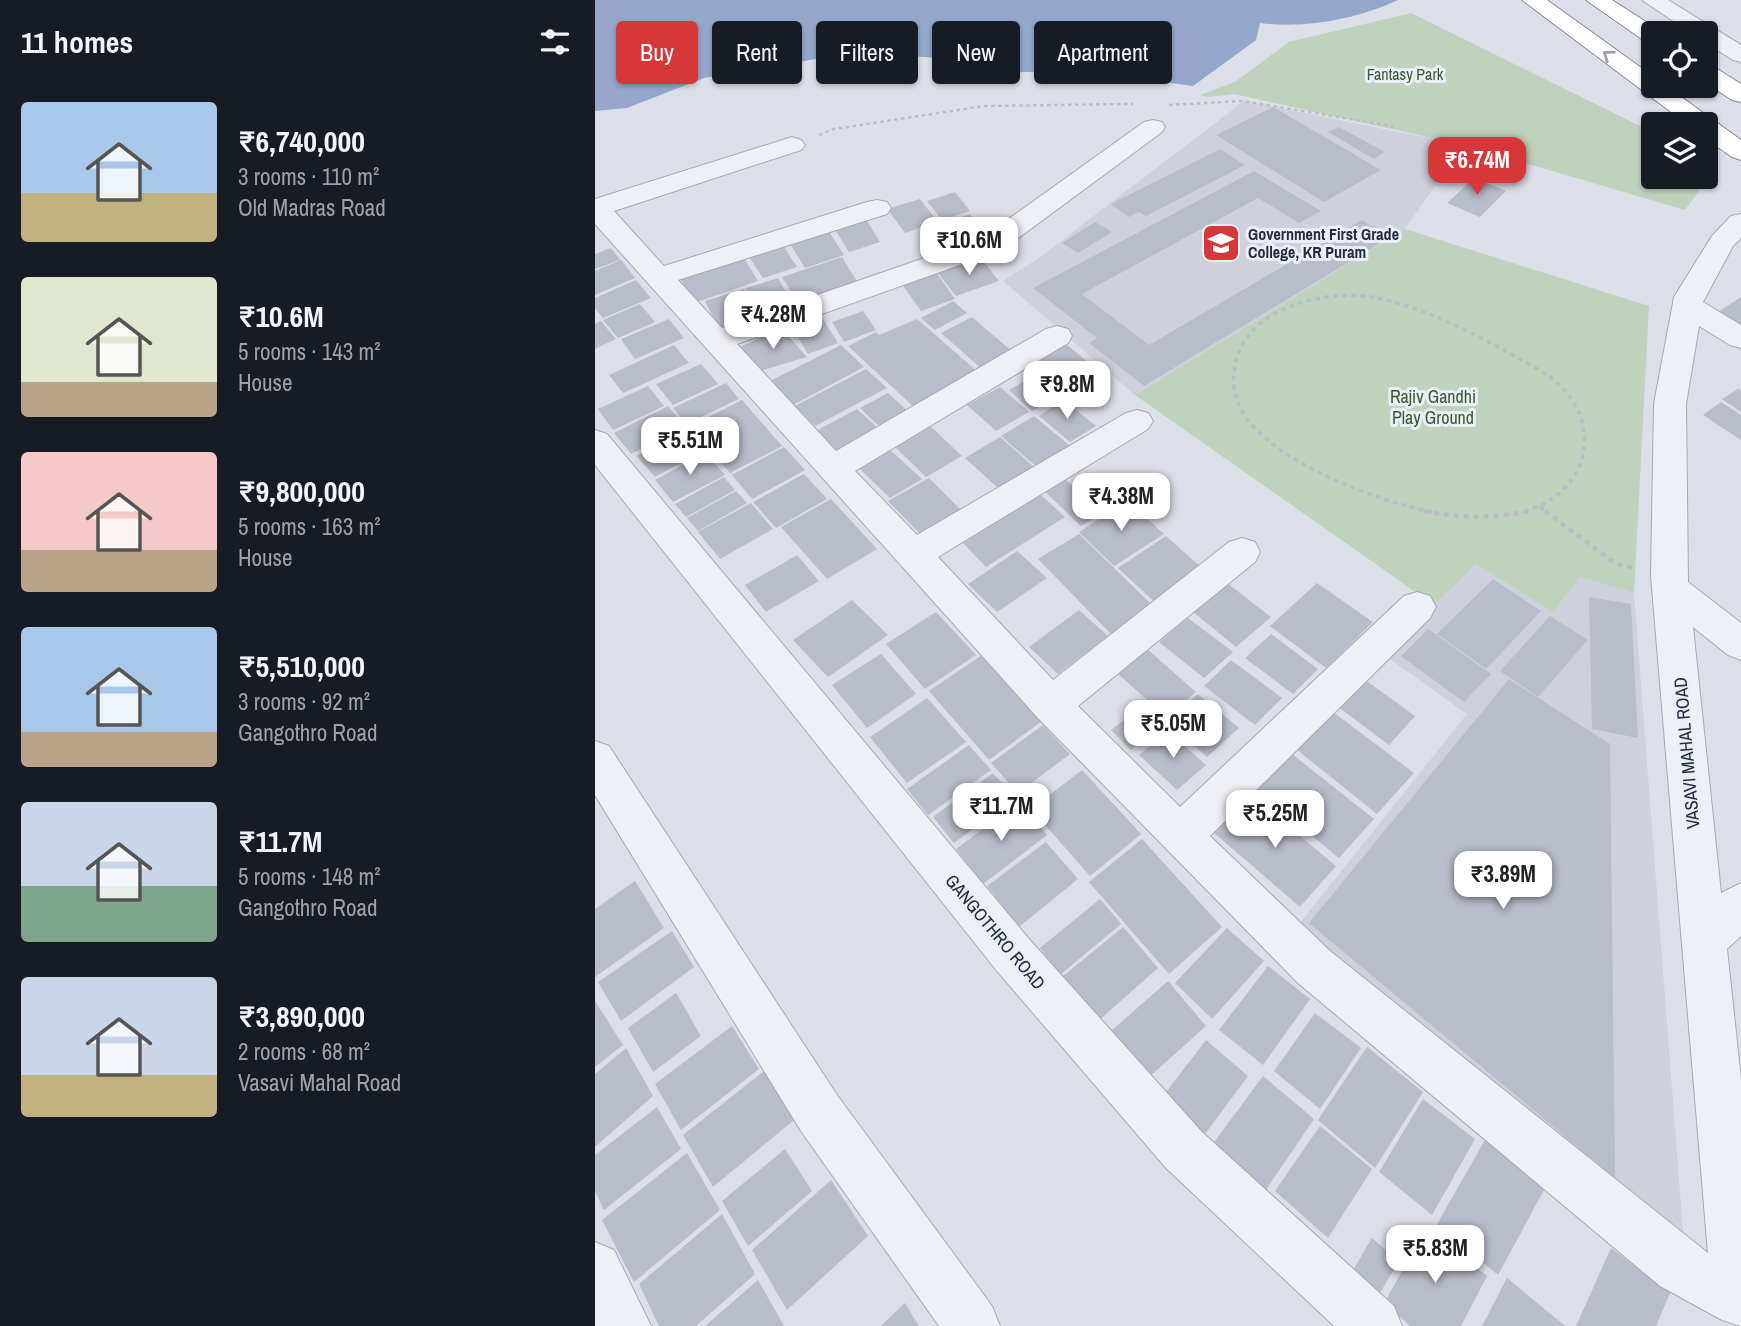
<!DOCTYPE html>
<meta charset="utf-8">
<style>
:root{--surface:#171b24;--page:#20242c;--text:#f1f3f6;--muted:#9ea1a6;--accent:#d63739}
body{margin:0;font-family:"Archivo Narrow",sans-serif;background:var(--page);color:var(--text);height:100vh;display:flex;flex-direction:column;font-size:26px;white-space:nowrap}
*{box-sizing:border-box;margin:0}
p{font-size:23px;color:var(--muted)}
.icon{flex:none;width:38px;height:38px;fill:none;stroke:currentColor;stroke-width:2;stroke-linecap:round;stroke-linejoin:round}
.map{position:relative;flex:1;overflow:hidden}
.details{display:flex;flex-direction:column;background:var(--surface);width:595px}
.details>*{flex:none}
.guide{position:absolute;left:21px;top:21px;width:665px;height:63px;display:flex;gap:14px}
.fabs{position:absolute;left:1046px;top:21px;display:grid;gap:14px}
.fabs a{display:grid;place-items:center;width:77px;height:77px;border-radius:7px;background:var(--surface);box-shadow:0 2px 5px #0004;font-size:35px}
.price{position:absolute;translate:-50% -60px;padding:0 16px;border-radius:14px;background:#fff;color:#222;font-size:23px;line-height:46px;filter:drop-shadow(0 2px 4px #0008)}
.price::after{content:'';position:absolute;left:50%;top:42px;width:21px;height:16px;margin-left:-10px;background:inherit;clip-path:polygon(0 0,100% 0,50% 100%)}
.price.selected{background:var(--accent);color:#fff}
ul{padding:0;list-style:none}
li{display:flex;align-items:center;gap:21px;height:175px;padding:0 21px}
li span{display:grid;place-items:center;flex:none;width:196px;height:140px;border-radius:7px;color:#555}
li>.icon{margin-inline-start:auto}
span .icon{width:84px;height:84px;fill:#fffc;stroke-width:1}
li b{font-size:30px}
h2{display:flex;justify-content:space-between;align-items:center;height:84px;padding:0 21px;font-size:30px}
.pill{padding:0 24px;border-radius:7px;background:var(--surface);box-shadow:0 2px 5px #0004;font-size:24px;line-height:63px}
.pill.selected{background:var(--accent);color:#fff}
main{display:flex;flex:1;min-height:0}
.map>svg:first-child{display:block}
.built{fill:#ced1dc}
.green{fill:#bfd2bd}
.water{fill:#94a7ca}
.building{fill:#b9bdca}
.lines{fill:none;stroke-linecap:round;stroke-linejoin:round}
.minor-casing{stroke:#a5a9b4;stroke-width:2}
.highway-casing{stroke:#838a9f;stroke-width:2}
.path-far2{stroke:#babdc5;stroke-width:2.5;stroke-dasharray:3.5 3.5;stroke-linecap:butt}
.path-far1{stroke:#babdc5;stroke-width:3.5;stroke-dasharray:4.5 4.5;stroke-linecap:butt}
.path{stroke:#babdc5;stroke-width:4.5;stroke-dasharray:5 5;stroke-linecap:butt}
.minor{fill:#eff0f5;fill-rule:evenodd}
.highway{fill:#fff;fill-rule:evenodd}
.oneway{stroke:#9da0a8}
.labels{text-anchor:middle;stroke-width:6;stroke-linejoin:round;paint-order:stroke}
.far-park-label{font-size:16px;fill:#345b31;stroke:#ebeef5}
.far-poi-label{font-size:16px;font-weight:bold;fill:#252b3e;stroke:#ebeef5;text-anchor:start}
.park-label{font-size:18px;fill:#345b31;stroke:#ebeef5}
.street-label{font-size:18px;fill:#252b3e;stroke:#ebeef5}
</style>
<main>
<section class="details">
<h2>11 homes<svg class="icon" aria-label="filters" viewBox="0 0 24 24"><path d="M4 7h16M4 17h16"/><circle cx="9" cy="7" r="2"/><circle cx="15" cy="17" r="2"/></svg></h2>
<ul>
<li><span style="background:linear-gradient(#a9c7e8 65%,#c2b280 0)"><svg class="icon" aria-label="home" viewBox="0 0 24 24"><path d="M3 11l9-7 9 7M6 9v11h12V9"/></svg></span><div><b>₹6,740,000</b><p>3 rooms · 110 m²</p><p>Old Madras Road</p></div></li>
<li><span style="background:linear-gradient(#dfe7d0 75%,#b9a48a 0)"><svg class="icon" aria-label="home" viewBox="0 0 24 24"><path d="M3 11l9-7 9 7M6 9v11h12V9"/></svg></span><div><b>₹10.6M</b><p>5 rooms · 143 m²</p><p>House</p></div></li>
<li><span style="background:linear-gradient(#f6c9c9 70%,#b9a48a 0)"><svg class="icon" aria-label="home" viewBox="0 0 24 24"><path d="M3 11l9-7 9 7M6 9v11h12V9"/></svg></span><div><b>₹9,800,000</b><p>5 rooms · 163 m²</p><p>House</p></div></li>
<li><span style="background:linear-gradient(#a9c7e8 75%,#b9a48a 0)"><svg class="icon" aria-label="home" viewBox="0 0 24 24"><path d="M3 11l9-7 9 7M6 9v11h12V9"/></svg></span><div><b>₹5,510,000</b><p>3 rooms · 92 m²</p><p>Gangothro Road</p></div></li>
<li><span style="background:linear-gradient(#c9d6e8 60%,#7fa58c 0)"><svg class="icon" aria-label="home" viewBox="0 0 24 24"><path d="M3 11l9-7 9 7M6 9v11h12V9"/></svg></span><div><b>₹11.7M</b><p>5 rooms · 148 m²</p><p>Gangothro Road</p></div></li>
<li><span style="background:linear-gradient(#c9d6e8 70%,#c2b280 0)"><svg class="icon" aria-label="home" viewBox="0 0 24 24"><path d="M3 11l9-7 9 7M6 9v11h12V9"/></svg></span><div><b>₹3,890,000</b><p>2 rooms · 68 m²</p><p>Vasavi Mahal Road</p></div></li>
</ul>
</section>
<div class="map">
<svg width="1146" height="1326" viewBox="0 0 1146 1326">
<rect width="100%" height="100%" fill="#dcdfe7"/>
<!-- built -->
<g class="built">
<polygon points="649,101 869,145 810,229 540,395 408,281 445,257"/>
<polygon points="881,564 958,612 985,577 1039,593 1089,1245 699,930 872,714 788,654"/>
</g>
<!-- green -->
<g class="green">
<polygon points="816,13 1059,133 1059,177 1111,177 1111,159 1123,165 1090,210 869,145 639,94 613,97 605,95 640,82 694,42"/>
<polygon points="810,229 1054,306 1039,593 985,577 958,612 881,564 839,605 540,395"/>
</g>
<!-- water -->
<path class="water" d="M0,0H803C762,19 710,29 665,23L661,40L598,86L490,71L387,73L352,59L283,53L227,58L109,78L32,108L0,111Z"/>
<!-- building -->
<g class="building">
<polygon points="678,107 786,170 729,202 621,135"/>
<polygon points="744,127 790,152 779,159 733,132"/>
<polygon points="625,149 650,165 551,216 544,212 534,217 516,204"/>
<polygon points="659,171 726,211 704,223 663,198 487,294 554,345 767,220 795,237 549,386 494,343 502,338 438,288"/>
<polygon points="879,178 911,191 885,217 852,203"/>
<polygon points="360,192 375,211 347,220 332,201"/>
<polygon points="325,199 343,222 310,233 292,209"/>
<polygon points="375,214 394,239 360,250 341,225"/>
<polygon points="270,218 285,242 254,252 239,228"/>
<polygon points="500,222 517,232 483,253 467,243"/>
<polygon points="233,230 249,255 210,268 194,242"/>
<polygon points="188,245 202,267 168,278 154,257"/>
<polygon points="16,248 25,260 0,269 0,254"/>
<polygon points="147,255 163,281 99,303 84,276"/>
<polygon points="247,257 263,283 203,303 187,277"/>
<polygon points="386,258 404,281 361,296 343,273"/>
<polygon points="26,260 40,278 0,295 0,271"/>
<polygon points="341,272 360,299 326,311 307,284"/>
<polygon points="183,278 199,306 166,317 151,288"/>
<polygon points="41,280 56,298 8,318 0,308 0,298"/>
<polygon points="149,289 164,318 125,331 110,301"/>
<polygon points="1146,297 1146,330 1120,314"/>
<polygon points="358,301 372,313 340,330 326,318"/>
<polygon points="45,304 60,322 23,338 8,320"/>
<polygon points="268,311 281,330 249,342 237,322"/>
<polygon points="226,316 243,343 213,354 196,326"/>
<polygon points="377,317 419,353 388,370 346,333"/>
<polygon points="74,319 89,338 40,359 26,339"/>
<polygon points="322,319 384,373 320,408 253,346 281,332 284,335"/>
<polygon points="6,321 21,339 0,349 0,324"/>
<polygon points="186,328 212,357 165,371 145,347"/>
<polygon points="471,344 506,373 471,393 436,364"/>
<polygon points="79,345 94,363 28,393 14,375"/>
<polygon points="246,345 269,367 198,405 175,381"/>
<polygon points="106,364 123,384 78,405 61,384"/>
<polygon points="271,369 292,388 220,426 200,406"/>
<polygon points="440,375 464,396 437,411 414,390"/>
<polygon points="131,383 144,399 91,424 78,408"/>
<polygon points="53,386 69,406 18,430 3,409"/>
<polygon points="405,387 434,412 401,431 372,405"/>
<polygon points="1143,389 1146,391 1146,412 1127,399"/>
<polygon points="293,393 314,412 286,428 265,408"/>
<polygon points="147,400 187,446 135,473 96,426"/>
<polygon points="468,400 501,426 475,442 444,416"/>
<polygon points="1126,402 1146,415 1146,440 1108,415"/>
<polygon points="73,406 91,427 36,454 19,433"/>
<polygon points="262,409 284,429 242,452 221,431"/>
<polygon points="439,416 475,446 442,467 406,436"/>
<polygon points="334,425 367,456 331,477 298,445"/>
<polygon points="89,431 108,451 60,477 42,456"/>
<polygon points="405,437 439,467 404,489 370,458"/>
<polygon points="189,447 210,470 157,499 137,475"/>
<polygon points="293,448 327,479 295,498 262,466"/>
<polygon points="110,453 130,475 78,502 60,480"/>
<polygon points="209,474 232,499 181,528 158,502"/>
<polygon points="129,477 140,490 91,517 80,504"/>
<polygon points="468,477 507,513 486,526 447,489"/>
<polygon points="334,478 368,512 328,537 293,501"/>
<polygon points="141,491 152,503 103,531 92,518"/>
<polygon points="446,495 470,517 391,567 368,543"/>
<polygon points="236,499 282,549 232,579 186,527"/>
<polygon points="533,501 569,534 519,566 484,532"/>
<polygon points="156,503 178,529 125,559 103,532"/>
<polygon points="484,534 558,606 516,634 443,559"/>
<polygon points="571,536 609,570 561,603 523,568"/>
<polygon points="422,551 452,578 402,612 373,584"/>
<polygon points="202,555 224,581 171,612 150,585"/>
<polygon points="898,579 946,611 891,669 842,634"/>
<polygon points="632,583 676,617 641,647 597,611"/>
<polygon points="722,583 778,622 731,668 675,626"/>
<polygon points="994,597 1036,604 1043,738 997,729"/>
<polygon points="257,600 293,635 233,677 198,640"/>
<polygon points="484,610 513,636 463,674 434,647"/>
<polygon points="341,612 381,655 330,689 291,644"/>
<polygon points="955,616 993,640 943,697 905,671"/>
<polygon points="593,618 638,652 609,678 564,642"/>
<polygon points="833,629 896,674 869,702 806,656"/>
<polygon points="676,634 723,669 698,694 650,658"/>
<polygon points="552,649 601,692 571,717 522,673"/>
<polygon points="286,654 321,694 272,728 237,685"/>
<polygon points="387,655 447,721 394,760 334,691"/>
<polygon points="636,660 687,698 660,725 609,686"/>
<polygon points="769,679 820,716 794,745 742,706"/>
<polygon points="914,679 1015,744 1020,1178 714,923"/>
<polygon points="603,694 644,728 612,757 572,721"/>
<polygon points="332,698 371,742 312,783 275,737"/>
<polygon points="545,709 565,728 536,750 516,730"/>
<polygon points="738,712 819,773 782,814 701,749"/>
<polygon points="448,725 475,754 423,793 396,763"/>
<polygon points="573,731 611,765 582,790 544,755"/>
<polygon points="374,745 396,770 333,815 312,789"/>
<polygon points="697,754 779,819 744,858 661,790"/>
<polygon points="487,770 546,834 495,876 436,809"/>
<polygon points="398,773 420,798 359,843 338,817"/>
<polygon points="656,795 741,866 705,907 618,832"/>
<polygon points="424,802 452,835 388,884 361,849"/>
<polygon points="547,839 627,927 574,974 494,882"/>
<polygon points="451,842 483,879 424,927 392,886"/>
<polygon points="40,881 69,928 0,977 0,909"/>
<polygon points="505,899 526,924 465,975 445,948"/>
<polygon points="528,927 563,968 503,1021 467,977"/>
<polygon points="632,928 669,961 617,1019 580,983"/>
<polygon points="77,931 99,967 26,1021 3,982"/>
<polygon points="673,966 715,999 668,1065 624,1030"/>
<polygon points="573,981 611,1026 552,1079 515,1032"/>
<polygon points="81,993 106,1036 58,1072 33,1028"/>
<polygon points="0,1001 28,1045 0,1067"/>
<polygon points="720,1013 766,1048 725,1109 679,1071"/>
<polygon points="137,1026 164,1069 86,1130 60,1084"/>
<polygon points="611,1040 653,1076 607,1138 565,1100"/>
<polygon points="772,1047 828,1092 780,1168 723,1120"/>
<polygon points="31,1048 58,1096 0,1147 0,1074"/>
<polygon points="169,1071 199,1120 118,1187 88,1135"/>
<polygon points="668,1076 719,1119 669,1193 617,1145"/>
<polygon points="828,1099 880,1139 837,1215 784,1172"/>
<polygon points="62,1107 86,1149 9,1210 0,1191 0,1155"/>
<polygon points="725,1126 777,1169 733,1238 680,1191"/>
<polygon points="890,1140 950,1188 903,1275 842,1224"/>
<polygon points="190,1149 217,1191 153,1246 127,1201"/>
<polygon points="92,1153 125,1210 39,1282 7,1220"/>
<polygon points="236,1180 273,1236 192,1310 157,1250"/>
<polygon points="127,1214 160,1274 101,1326 64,1326 44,1284"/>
<polygon points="832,1227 892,1276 866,1326 815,1326 789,1303"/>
<polygon points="777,1238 804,1261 782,1298 755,1275"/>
<polygon points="1016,1248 1075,1293 1061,1326 981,1326"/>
<polygon points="912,1278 970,1326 887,1326"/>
<polygon points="163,1280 189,1326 110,1326"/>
<polygon points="310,1303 324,1326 286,1326"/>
</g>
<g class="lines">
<defs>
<g id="minor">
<polygon points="1047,0 1073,0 1146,45 1146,62 1138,60 1111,43 1111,33 1096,33"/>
<polygon points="558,120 567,122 570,127 567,132 407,250 142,344 241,451 451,329 462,326 473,329 477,336 473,343 260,471 322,535 531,413 542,410 553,413 558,421 553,429 343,557 458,680 634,542 647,538 660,542 665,552 660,562 483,706 585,807 809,596 822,592 835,596 841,607 835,618 615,836 735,951 1113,1253 1056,576 1059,404 1079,297 1117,236 1136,216 1146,214 1146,238 1138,246 1108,302 1146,325 1146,348 1135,345 1104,326 1091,404 1093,582 1146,623 1146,660 1133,655 1098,627 1126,893 1146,883 1146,936 1132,949 1146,1079 1146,1326 1127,1320 1065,1286 703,983 442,717 0,224 0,199 197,137 206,140 210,145 206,150 19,211 69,266 272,202 282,200 292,202 296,208 292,214 83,280 127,328 387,238 549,122"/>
<polygon points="0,430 12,434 434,939 607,1132 799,1306 807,1326 739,1326 571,1168 402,971 0,465"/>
<polygon points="0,741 14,746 242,1095 397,1306 405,1326 344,1326 206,1131 0,795"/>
<polygon points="0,1242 19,1250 56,1326 0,1326"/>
</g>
<g id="highway">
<polygon points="927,0 952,0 1059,77 1059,86 1071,86 1146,140 1146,160 1137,157 1111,139 1111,124 1092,124"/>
<polygon points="991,0 1017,0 1068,33 1059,33 1059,44 1051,42"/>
<polygon points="1111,65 1119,67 1146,84 1146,102 1137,100 1111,83"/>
</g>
</defs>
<!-- minor casing -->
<use href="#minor" class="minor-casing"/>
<!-- highway casing -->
<use href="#highway" class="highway-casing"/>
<!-- path-far2 -->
<g class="path-far2">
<polyline points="574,105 648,101 802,127"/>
<polyline points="224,135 239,129 389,106 538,104"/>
</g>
<!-- path-far1 -->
<g class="path-far1">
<polyline points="945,507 952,512"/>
<path d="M837,512C780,500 681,464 648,413C641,401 637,387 639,373C643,311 724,289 776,297C830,305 908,348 954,376C1013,420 995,496 925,512"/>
</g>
<!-- path -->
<g class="path">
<path d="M829,511C865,518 897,519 933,511"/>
<polyline points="950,511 1021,564 1039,568"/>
</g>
<!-- minor -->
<use href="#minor" class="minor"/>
<!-- highway -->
<use href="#highway" class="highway"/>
</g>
<!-- one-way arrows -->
<defs><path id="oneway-chevron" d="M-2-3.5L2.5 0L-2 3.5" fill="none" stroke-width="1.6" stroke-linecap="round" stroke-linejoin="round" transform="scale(1.75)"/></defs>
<use class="oneway" href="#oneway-chevron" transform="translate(1013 55) rotate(-144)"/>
<!-- icons -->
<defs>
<symbol id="university-square" viewBox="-11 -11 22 22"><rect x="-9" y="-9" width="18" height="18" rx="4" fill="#d63739" stroke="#ebeef5"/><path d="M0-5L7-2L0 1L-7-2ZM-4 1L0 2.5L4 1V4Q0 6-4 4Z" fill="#fff"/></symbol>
</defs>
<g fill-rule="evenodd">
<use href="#university-square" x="604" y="221" width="44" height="44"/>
</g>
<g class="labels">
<!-- far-park labels -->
<g class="far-park-label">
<text x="810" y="80">Fantasy Park</text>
</g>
<!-- far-poi labels -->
<g class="far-poi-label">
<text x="653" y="240">Government First Grade<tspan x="653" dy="18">College, KR Puram</tspan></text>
</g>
<!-- park labels -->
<g class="park-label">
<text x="838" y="403">Rajiv Gandhi<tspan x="838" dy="21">Play Ground</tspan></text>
</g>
<!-- street labels -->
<g class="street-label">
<text transform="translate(1092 753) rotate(-95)" y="6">VASAVI MAHAL ROAD</text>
<text transform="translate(400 932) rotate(50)" y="6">GANGOTHRO ROAD</text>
</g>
</g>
</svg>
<div class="fabs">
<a><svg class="icon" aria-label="locate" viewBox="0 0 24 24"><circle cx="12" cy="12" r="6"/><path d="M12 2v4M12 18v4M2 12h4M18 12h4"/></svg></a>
<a><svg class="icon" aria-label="layers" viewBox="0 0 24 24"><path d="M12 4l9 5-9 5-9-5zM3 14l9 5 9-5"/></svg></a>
</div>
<b class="price selected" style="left:882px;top:197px">₹6.74M</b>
<b class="price" style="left:374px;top:277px">₹10.6M</b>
<b class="price" style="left:178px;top:351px">₹4.28M</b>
<b class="price" style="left:472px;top:421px">₹9.8M</b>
<b class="price" style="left:95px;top:477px">₹5.51M</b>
<b class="price" style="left:526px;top:533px">₹4.38M</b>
<b class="price" style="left:578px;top:760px">₹5.05M</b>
<b class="price" style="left:406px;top:843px">₹11.7M</b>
<b class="price" style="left:680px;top:850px">₹5.25M</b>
<b class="price" style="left:908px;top:911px">₹3.89M</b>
<b class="price" style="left:840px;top:1285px">₹5.83M</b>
<div class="guide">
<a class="pill selected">Buy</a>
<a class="pill">Rent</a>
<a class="pill">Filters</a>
<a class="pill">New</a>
<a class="pill">Apartment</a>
</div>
</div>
</main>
